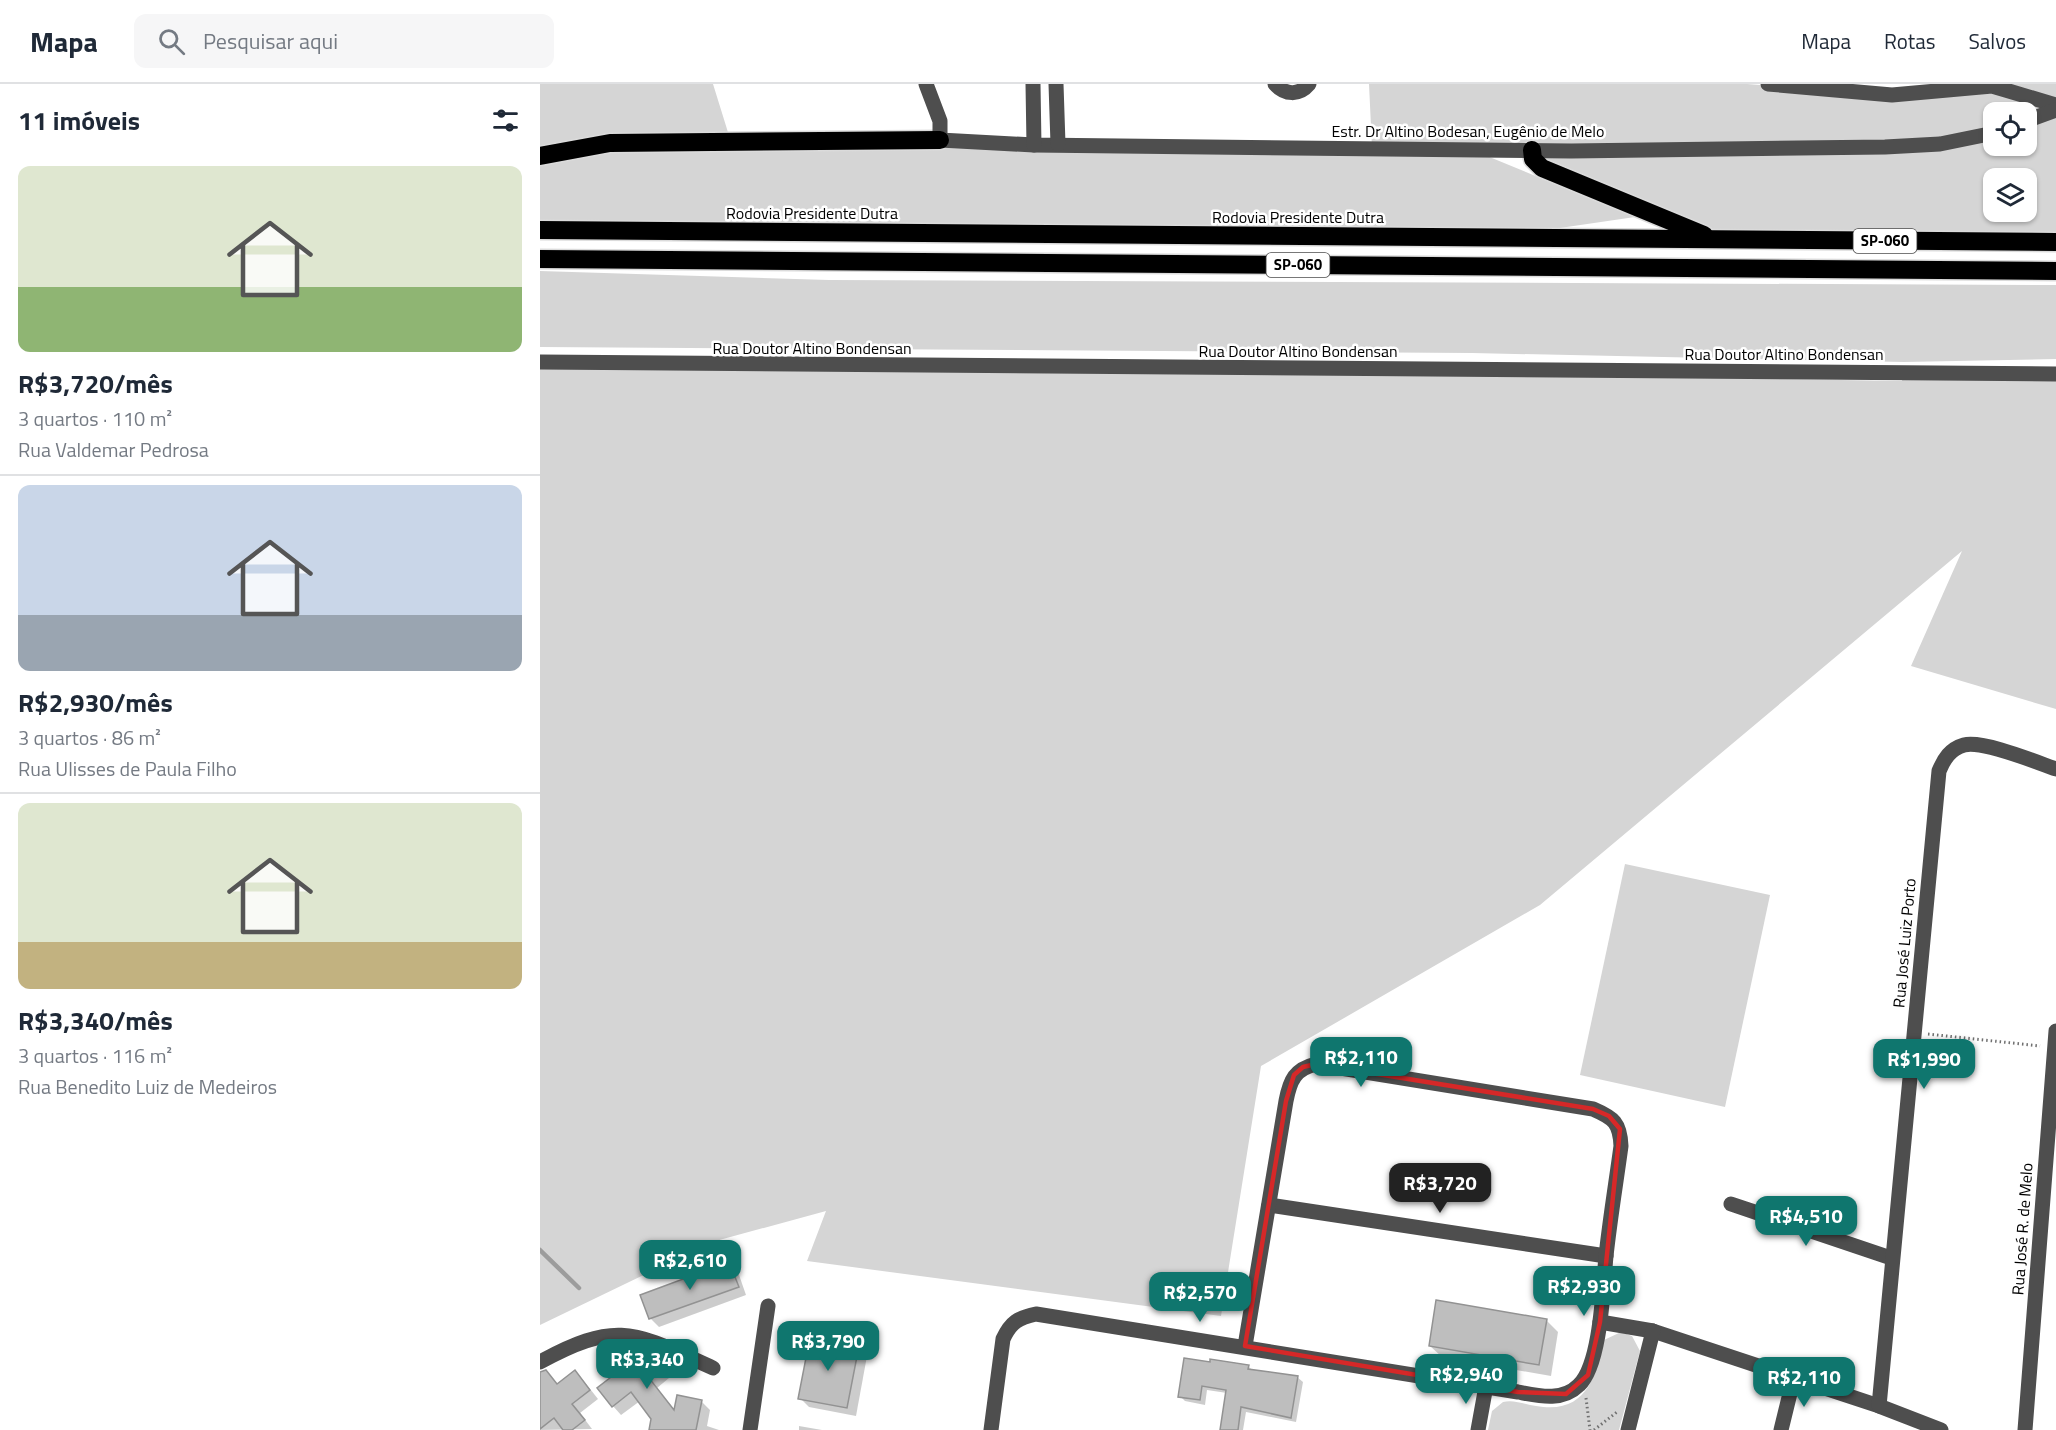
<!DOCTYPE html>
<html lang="pt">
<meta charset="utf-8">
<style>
:root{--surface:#fff;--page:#f6f6f7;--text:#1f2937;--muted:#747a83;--line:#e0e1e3;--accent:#0f766e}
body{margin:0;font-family:"Titillium Web",sans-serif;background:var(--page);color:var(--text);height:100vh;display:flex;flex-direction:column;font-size:22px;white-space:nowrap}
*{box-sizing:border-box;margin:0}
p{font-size:20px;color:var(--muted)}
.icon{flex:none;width:33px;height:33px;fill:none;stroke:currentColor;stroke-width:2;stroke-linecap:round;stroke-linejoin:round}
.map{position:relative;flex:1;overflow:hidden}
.details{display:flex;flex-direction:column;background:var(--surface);width:540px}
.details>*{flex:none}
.tools{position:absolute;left:1443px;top:18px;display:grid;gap:12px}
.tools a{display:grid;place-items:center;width:54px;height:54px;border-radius:12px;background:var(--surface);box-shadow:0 2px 4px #0004;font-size:30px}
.price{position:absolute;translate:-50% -51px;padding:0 14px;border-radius:12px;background:var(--accent);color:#fff;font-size:20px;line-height:39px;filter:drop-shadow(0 2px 3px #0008)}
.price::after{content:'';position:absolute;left:50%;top:36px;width:18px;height:14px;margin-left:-9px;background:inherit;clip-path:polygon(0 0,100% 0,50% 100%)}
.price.active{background:#222;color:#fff}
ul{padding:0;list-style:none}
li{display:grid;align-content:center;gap:12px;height:318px;padding:0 18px}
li+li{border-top:2px solid var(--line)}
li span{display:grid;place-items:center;height:186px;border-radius:12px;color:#555}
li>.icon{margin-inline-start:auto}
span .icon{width:108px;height:108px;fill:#fffc;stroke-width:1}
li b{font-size:26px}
h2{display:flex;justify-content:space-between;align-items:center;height:72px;padding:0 18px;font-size:26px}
header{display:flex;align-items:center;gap:36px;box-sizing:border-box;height:84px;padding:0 30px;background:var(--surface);border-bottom:2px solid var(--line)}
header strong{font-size:28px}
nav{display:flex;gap:33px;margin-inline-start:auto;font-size:21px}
.search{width:420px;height:54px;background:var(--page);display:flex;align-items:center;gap:15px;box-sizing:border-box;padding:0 21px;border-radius:12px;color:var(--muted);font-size:22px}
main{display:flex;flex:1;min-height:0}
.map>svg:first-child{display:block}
.green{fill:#d5d5d5;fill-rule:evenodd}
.shadow{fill:#0003}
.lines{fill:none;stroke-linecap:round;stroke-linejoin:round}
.stream{stroke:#9c9c9c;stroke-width:4.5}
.building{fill:#bebebe;stroke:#929292;stroke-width:1.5}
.highway-casing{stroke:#dbdbdb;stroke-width:21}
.path{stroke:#707070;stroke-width:3;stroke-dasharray:1.5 3;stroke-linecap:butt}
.minor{stroke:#4e4e4e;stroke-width:15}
.highway{stroke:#000;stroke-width:18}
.marked{fill:none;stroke:#d62828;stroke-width:4.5;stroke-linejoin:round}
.labels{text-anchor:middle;stroke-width:5;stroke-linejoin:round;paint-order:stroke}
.shield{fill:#fff;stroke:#4c4c4c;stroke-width:1.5}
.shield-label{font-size:15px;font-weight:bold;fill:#000}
.street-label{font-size:16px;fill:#000;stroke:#fff}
</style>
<header>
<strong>Mapa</strong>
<div class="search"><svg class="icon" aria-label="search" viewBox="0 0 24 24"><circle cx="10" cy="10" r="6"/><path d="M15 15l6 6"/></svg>Pesquisar aqui</div>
<nav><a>Mapa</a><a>Rotas</a><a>Salvos</a></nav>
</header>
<main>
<section class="details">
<h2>11 imóveis<svg class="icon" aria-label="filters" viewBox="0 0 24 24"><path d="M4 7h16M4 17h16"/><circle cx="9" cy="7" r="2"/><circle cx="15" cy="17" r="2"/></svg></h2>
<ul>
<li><span style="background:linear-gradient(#dfe7d0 65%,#8fb573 0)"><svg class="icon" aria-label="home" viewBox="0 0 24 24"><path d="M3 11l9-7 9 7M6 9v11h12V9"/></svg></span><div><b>R$3,720/mês</b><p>3 quartos · 110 m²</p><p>Rua Valdemar Pedrosa</p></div></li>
<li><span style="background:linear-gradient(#c9d6e8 70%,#9aa5b1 0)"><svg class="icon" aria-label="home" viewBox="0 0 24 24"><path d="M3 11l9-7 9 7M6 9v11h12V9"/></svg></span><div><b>R$2,930/mês</b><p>3 quartos · 86 m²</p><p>Rua Ulisses de Paula Filho</p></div></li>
<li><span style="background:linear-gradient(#dfe7d0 75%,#c2b280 0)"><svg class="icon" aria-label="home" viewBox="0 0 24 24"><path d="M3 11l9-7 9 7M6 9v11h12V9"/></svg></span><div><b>R$3,340/mês</b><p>3 quartos · 116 m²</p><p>Rua Benedito Luiz de Medeiros</p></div></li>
</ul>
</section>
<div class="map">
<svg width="1516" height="1346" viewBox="0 0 1516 1346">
<rect width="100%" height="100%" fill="#fff"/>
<!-- green -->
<g class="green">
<path d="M0,0H173L191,58L832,64L829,0H1207L1352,11L1418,0H1516V158L1174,155L993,75L930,65L1095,133L952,154L0,146ZM1454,28H1486V62H1454ZM1454,94H1486V128H1454Z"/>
<polygon points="0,187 289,196 1516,201 1516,275 1364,278 932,269 0,263"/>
<polygon points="0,274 1362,297 1363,289 1516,290 1516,625 1371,582 1422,467 1000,821 721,982 681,1232 267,1177 286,1127 172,1158 0,1241"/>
<polygon points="1085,780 1230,811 1185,1023 1040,991"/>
<path d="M1081,1248L1092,1252L1100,1267L1079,1346H948L952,1327L963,1318C974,1315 986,1321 996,1322C1045,1331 1056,1294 1064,1256Z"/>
</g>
<!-- shadow -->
<g class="shadow">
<polygon points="189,1179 198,1188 206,1211 119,1243 111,1235 102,1212"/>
<polygon points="1006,1236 1018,1248 1011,1292 902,1273 890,1262"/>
<polygon points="83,1263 95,1275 120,1273 135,1289 117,1304 136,1328 161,1317 170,1326 167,1342 179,1346 111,1346 113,1334 100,1317 81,1331 73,1322"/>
<polygon points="318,1263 327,1272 316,1332 269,1323 260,1314"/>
<polygon points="646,1276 708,1282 713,1287 757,1293 763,1298 756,1338 706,1328 703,1346 682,1346 687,1309 667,1306 665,1321 645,1317 640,1312"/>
<polygon points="5,1288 18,1301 35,1288 43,1296 58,1315 40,1329 52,1345 0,1346 0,1289"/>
<polygon points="259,1342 282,1346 259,1346"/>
</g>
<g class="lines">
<!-- stream -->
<polyline class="stream" points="0,1166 39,1204"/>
</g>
<!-- building -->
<g class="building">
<polygon points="189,1178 199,1203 109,1235 100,1211"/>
<polygon points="896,1216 1007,1235 999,1281 889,1262"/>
<polygon points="270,1253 319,1262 307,1324 258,1315"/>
<polygon points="76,1262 84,1262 94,1274 105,1266 121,1271 127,1280 109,1294 134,1326 137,1311 162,1316 156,1346 109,1346 111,1335 91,1308 72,1323 57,1304 75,1290 61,1273"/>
<polygon points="644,1274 670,1278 670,1275 709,1281 708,1285 758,1292 751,1334 701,1323 698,1346 680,1346 686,1306 662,1302 660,1316 638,1313"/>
<polygon points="6,1286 17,1300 35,1286 50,1306 32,1320 45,1336 32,1346 23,1346 14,1334 0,1345 0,1288"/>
</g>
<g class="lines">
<defs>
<g id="highway">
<polyline points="992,66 993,75 1002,84 1164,151"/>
<polyline points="0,72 70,59 400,56"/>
<polyline points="0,146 1516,158"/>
<polyline points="0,175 1516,187"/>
</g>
</defs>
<!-- highway casing -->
<use href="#highway" class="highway-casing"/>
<!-- path -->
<g class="path">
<polyline points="1388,950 1500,962"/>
<polyline points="1046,1314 1050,1346"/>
<polyline points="1054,1346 1077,1328"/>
</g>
<!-- minor -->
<g class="minor">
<polyline points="386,0 400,37 400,56 494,61 1031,67 1345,63 1400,60 1454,49"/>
<polyline points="493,0 494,61"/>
<polyline points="516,0 518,60"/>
<path d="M735,0C745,11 759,12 769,0"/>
<polyline points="1228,0 1352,11 1452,2 1516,21"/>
<polyline points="1486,37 1516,26"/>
<polyline points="0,278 1516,290"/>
<polyline points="1191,1120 1351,1174"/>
<polyline points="729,1121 1066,1172"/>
<polyline points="1060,1238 1113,1247 1339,1322 1401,1346"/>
<path d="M0,1278C79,1235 95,1249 173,1284"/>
<path d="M1339,1322L1399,687C1404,675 1410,665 1424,661C1443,656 1496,678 1516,685"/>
<polyline points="210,1346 228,1222"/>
<path d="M451,1346L463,1255C471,1238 478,1234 496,1230L978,1308C999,1312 1022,1318 1039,1301C1061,1280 1063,1203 1066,1172C1070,1135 1076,1099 1081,1062C1080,1039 1074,1034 1053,1025L776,980C755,985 750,996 746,1017L705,1262"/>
<polyline points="938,1346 946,1302"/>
<polyline points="1088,1346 1113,1247"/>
<polyline points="1241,1346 1254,1293"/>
<polyline points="1485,1346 1516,947"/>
</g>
<!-- highway -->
<use href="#highway" class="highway"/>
</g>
<!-- marked area -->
<path class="marked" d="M776,980L1053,1025L1069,1032L1080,1045L1060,1238L1048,1291L1026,1310L978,1308L705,1262L746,1017L754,991L763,983Z"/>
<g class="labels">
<!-- shield labels -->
<g class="shield">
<rect x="1313.5" y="145" width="63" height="24" rx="4.5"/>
<rect x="726.5" y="169" width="63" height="24" rx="4.5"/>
</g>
<g class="shield-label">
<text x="1345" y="162">SP-060</text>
<text x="758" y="186">SP-060</text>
</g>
<!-- street labels -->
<g class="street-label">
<text x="928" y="53">Estr. Dr Altino Bodesan, Eugênio de Melo</text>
<text x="272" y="135">Rodovia Presidente Dutra</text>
<text x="758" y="139">Rodovia Presidente Dutra</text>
<text x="272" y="270">Rua Doutor Altino Bondensan</text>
<text x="758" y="273">Rua Doutor Altino Bondensan</text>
<text x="1244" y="276">Rua Doutor Altino Bondensan</text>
<text transform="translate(1364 859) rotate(-85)" y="6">Rua José Luiz Porto</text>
<text transform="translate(1482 1145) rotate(-86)" y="6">Rua José R. de Melo</text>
</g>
</g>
</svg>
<div class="tools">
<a><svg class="icon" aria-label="locate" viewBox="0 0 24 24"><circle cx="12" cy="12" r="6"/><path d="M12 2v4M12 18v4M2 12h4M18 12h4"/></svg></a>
<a><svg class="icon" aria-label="layers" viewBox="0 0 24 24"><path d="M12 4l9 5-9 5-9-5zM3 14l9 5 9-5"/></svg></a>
</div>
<b class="price" style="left:821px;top:1004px">R$2,110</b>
<b class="price" style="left:1384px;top:1006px">R$1,990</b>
<b class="price active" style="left:900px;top:1130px">R$3,720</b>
<b class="price" style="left:1266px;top:1163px">R$4,510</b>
<b class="price" style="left:150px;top:1207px">R$2,610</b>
<b class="price" style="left:1044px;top:1233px">R$2,930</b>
<b class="price" style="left:660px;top:1239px">R$2,570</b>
<b class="price" style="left:288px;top:1288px">R$3,790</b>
<b class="price" style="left:107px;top:1306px">R$3,340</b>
<b class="price" style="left:926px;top:1321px">R$2,940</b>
<b class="price" style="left:1264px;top:1324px">R$2,110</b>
</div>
</main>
